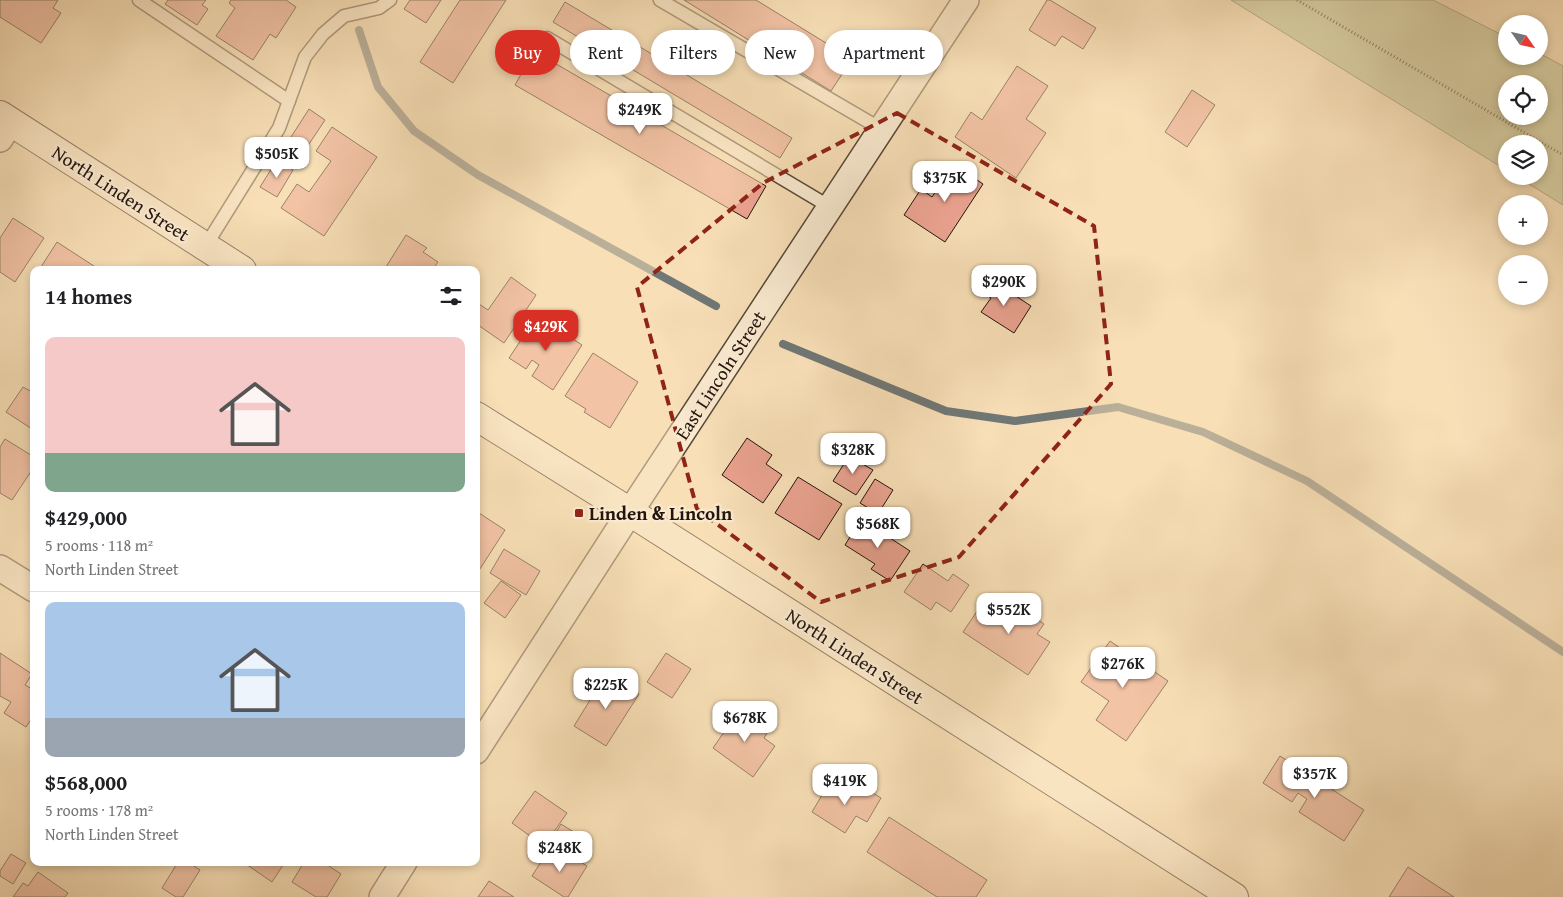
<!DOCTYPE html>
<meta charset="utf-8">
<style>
:root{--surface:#fff;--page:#f2f2f2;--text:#202124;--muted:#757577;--line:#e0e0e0;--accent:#d93025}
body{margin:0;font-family:"Gentium Book Plus",serif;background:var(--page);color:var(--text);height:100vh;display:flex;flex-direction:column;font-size:19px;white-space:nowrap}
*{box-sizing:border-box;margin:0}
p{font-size:16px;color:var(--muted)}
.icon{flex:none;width:28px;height:28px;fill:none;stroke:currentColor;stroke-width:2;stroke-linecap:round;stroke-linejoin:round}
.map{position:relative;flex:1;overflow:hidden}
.drawer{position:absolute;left:30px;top:266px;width:450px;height:600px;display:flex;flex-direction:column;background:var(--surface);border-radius:10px;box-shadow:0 2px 8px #0003}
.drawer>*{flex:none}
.guide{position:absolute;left:495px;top:30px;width:475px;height:45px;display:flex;gap:10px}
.needle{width:32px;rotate:124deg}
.buttons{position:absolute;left:1498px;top:15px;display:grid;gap:10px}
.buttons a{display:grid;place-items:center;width:50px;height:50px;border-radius:50%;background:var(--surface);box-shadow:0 2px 8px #0003;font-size:25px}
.price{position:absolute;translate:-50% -42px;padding:0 11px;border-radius:10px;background:#fff;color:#222;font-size:16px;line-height:32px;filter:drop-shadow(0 1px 2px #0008)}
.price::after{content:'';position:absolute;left:50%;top:30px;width:15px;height:11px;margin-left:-8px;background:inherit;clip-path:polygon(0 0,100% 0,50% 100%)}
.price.on{background:var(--accent);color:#fff}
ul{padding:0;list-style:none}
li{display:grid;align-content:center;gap:10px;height:265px;padding:0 15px}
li+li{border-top:1px solid var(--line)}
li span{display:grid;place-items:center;height:155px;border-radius:10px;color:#555}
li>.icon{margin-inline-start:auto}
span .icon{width:90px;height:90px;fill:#fffc;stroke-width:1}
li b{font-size:21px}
h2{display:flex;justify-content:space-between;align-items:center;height:60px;padding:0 15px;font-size:21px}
.chip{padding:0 18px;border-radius:22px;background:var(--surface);box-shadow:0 2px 8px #0003;font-size:18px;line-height:45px}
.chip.on{background:var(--accent);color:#fff}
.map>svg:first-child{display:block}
.green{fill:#b8c392;stroke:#6e6c50;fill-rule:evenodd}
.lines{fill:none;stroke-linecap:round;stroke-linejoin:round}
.stream{stroke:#707775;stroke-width:8}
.building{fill:#eba391;stroke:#23140d}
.lane-casing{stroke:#584738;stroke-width:15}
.street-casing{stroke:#584738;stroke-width:28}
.secondary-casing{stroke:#23140d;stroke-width:30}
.path{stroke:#23140d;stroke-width:3;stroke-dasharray:1 2.5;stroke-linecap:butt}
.lane{stroke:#faead0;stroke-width:12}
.street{stroke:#faead0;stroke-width:25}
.secondary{stroke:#faead0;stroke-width:28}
.marked{fill:none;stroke:#8f2418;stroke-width:4;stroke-dasharray:10 6;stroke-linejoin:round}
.poi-dot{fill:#8f2418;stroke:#faead0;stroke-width:2}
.labels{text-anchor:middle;stroke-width:4.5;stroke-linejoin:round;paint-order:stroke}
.street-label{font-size:19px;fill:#23140d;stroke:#faead0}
.poi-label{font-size:19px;font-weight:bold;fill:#23140d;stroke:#faead0;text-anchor:start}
</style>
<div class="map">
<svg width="1563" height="897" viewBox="0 0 1563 897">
<rect width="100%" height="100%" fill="#f8dfb7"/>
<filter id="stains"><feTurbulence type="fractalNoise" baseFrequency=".004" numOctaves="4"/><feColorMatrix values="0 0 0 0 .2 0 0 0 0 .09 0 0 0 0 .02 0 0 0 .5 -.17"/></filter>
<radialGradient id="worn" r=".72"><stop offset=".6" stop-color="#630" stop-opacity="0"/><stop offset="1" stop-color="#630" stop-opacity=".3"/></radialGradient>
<!-- green -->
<path class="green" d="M1231,0H1433L1506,37V56H1539V53L1563,66V205L1516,176H1539V144H1506V170ZM1506,84H1539V116H1506Z"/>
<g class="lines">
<!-- stream -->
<g class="stream">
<polyline points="359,30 378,87 414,131 478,175 716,306"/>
<polyline points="783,344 946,411 1015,421 1118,407 1203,432 1307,481 1563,652"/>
</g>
</g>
<!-- building -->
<g class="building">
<polygon points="0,0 58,0 53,8 61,13 41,43 0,17"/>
<polygon points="168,0 206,0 202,5 208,9 197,25 165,4"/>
<polygon points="231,0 286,0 296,7 276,38 270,34 253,60 216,36 235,8 229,3"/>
<polygon points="410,0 441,0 426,23 404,9"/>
<polygon points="460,0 506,0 453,83 420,62"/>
<polygon points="684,0 756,0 852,59 831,91"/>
<polygon points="1047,0 1050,0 1096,28 1083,49 1062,36 1055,46 1029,30"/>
<polygon points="565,2 792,138 780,158 553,22"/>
<polygon points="534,51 766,186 747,219 515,85"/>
<polygon points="1017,66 1048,86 1026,119 1046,133 1016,178 955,137 971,112 982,120"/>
<polygon points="1192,90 1215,105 1187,147 1165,132"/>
<polygon points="309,109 325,120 307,147 291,137"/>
<polygon points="332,127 377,157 324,236 281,208 297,184 309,192 331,161 316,151"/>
<polygon points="277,160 293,170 277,197 260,187"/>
<polygon points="953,164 983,184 945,242 904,215 921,189 932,197"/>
<polygon points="13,218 44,238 15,282 0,272 0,238"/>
<polygon points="406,235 427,248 423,252 438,262 432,270 384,270"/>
<polygon points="57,242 100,270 39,270"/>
<polygon points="511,277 536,295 504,343 478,325 476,328 476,302 488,310"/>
<polygon points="990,279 1031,306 1014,333 981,312 991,298 982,292"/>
<polygon points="537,316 582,345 553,390 532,376 539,365 532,360 526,369 509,358"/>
<polygon points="593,353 638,382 610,428 584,412 586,409 565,396"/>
<polygon points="23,387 34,393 34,426 32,429 6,412"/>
<polygon points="747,438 772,455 766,464 782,475 763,503 722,475"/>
<polygon points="5,439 34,457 34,467 12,500 0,493 0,447"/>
<polygon points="849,456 873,470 856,495 833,481"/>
<polygon points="798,477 842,504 819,540 775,513"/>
<polygon points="875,479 893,490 878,514 860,503"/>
<polygon points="476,511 505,530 476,575"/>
<polygon points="861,519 910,551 890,581 871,569 875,564 845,545"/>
<polygon points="504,549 540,571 526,595 490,573"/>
<polygon points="923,564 948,581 953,574 969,585 951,612 936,602 931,610 904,592"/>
<polygon points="501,581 521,595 505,618 484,603"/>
<polygon points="984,601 1005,614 1012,603 1044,624 1037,634 1050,642 1028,675 963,632"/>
<polygon points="1110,641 1168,681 1126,741 1096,720 1109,701 1081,682"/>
<polygon points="0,653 32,674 25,685 34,690 34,715 26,727 4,713 11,702 0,696"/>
<polygon points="666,653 691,669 672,698 647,682"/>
<polygon points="606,674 639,694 606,746 574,726"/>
<polygon points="740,709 769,730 764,738 775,746 753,777 713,748"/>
<polygon points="1280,756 1364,810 1344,841 1299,812 1307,799 1298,793 1292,802 1263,783"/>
<polygon points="831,780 858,796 863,787 881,798 867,822 856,816 845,833 812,812"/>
<polygon points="535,791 567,813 544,846 512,823"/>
<polygon points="889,817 987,880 976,897 937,897 867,852"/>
<polygon points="561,824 577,834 567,851 551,841"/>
<polygon points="560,849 587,866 568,897 564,897 532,876 544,857 551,862"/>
<polygon points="11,854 26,863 13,884 0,876 0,871"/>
<polygon points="178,862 188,862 200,870 183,897 176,897 162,888"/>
<polygon points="243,862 285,862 272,882"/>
<polygon points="304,862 323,862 341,874 327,897 316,897 292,882"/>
<polygon points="1408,867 1454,897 1389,897"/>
<polygon points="38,872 68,893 65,897 13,897 23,883 28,886"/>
<polygon points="489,881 514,897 478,897"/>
</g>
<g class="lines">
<defs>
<g id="lane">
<polyline points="139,0 289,101"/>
<polyline points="660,0 881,129"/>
<polyline points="547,38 830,207"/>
<polyline points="205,247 279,128 305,57 323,34 344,16 379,8 390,0"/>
</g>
<g id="street">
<polyline points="0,139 11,122"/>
<polyline points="0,568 34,589"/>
<polyline points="476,751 630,512 966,0"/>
<polyline points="382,897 404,862"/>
</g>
<g id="secondary">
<polyline points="0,115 242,270"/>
<polyline points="476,416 630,512 1234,897"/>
</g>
</defs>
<!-- lane casing -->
<use href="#lane" class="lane-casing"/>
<!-- street casing -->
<use href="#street" class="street-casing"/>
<!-- secondary casing -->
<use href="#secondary" class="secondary-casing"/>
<!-- path -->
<polyline class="path" points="1297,0 1563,155"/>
<!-- lane -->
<use href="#lane" class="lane"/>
<!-- street -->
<use href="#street" class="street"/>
<!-- secondary -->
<use href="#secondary" class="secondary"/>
</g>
<!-- marked area -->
<path d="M0 0H1563V897H0ZM897,113L1094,226L1111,384L959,557L821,602L697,509L637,287L763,183Z" fill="#f8dfb7" fill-opacity=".55" fill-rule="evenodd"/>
<path class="marked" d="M897,113L1094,226L1111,384L959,557L821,602L697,509L637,287L763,183Z"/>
<!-- markers -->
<rect class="poi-dot" x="574" y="508" width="10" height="10" rx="2.5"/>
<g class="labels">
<!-- street labels -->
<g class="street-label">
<text transform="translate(121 193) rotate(33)" y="7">North Linden Street</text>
<text transform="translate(720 375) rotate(-57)" y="7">East Lincoln Street</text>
<text transform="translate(855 656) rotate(33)" y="7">North Linden Street</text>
</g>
<!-- poi labels -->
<g class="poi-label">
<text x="589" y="520">Linden &amp; Lincoln</text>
</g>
</g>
<rect width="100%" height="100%" filter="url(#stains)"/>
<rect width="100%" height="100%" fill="url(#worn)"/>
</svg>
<div class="buttons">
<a><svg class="needle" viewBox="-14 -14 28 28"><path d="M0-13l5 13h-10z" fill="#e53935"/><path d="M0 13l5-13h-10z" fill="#757577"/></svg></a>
<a><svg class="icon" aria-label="locate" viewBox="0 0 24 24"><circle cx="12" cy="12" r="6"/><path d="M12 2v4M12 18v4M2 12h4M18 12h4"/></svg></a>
<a><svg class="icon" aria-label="layers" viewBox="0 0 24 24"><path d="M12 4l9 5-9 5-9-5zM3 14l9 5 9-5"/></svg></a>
<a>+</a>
<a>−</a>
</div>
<b class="price" style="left:640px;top:135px">$249K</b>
<b class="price" style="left:277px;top:179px">$505K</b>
<b class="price" style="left:945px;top:203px">$375K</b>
<b class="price" style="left:1004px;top:307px">$290K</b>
<b class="price on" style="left:546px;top:352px">$429K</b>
<b class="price" style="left:853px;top:475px">$328K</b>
<b class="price" style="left:878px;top:549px">$568K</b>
<b class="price" style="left:1009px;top:635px">$552K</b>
<b class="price" style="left:1123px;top:689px">$276K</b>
<b class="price" style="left:606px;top:710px">$225K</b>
<b class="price" style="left:745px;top:743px">$678K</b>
<b class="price" style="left:1315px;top:799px">$357K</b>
<b class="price" style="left:845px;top:806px">$419K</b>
<b class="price" style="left:560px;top:873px">$248K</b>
<div class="guide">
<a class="chip on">Buy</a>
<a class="chip">Rent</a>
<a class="chip">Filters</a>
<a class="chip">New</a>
<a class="chip">Apartment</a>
</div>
<section class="drawer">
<h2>14 homes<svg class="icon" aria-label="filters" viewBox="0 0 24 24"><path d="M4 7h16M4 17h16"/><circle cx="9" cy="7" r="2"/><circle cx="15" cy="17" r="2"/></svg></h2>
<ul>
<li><span style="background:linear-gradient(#f6c9c9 75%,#7fa58c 0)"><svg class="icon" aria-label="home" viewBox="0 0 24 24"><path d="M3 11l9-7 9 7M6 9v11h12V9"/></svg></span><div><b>$429,000</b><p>5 rooms · 118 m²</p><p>North Linden Street</p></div></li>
<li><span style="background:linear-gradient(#a9c7e8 75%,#9aa5b1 0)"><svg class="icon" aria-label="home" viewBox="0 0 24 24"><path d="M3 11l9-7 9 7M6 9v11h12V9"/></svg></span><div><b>$568,000</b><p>5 rooms · 178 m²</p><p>North Linden Street</p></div></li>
</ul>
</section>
</div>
